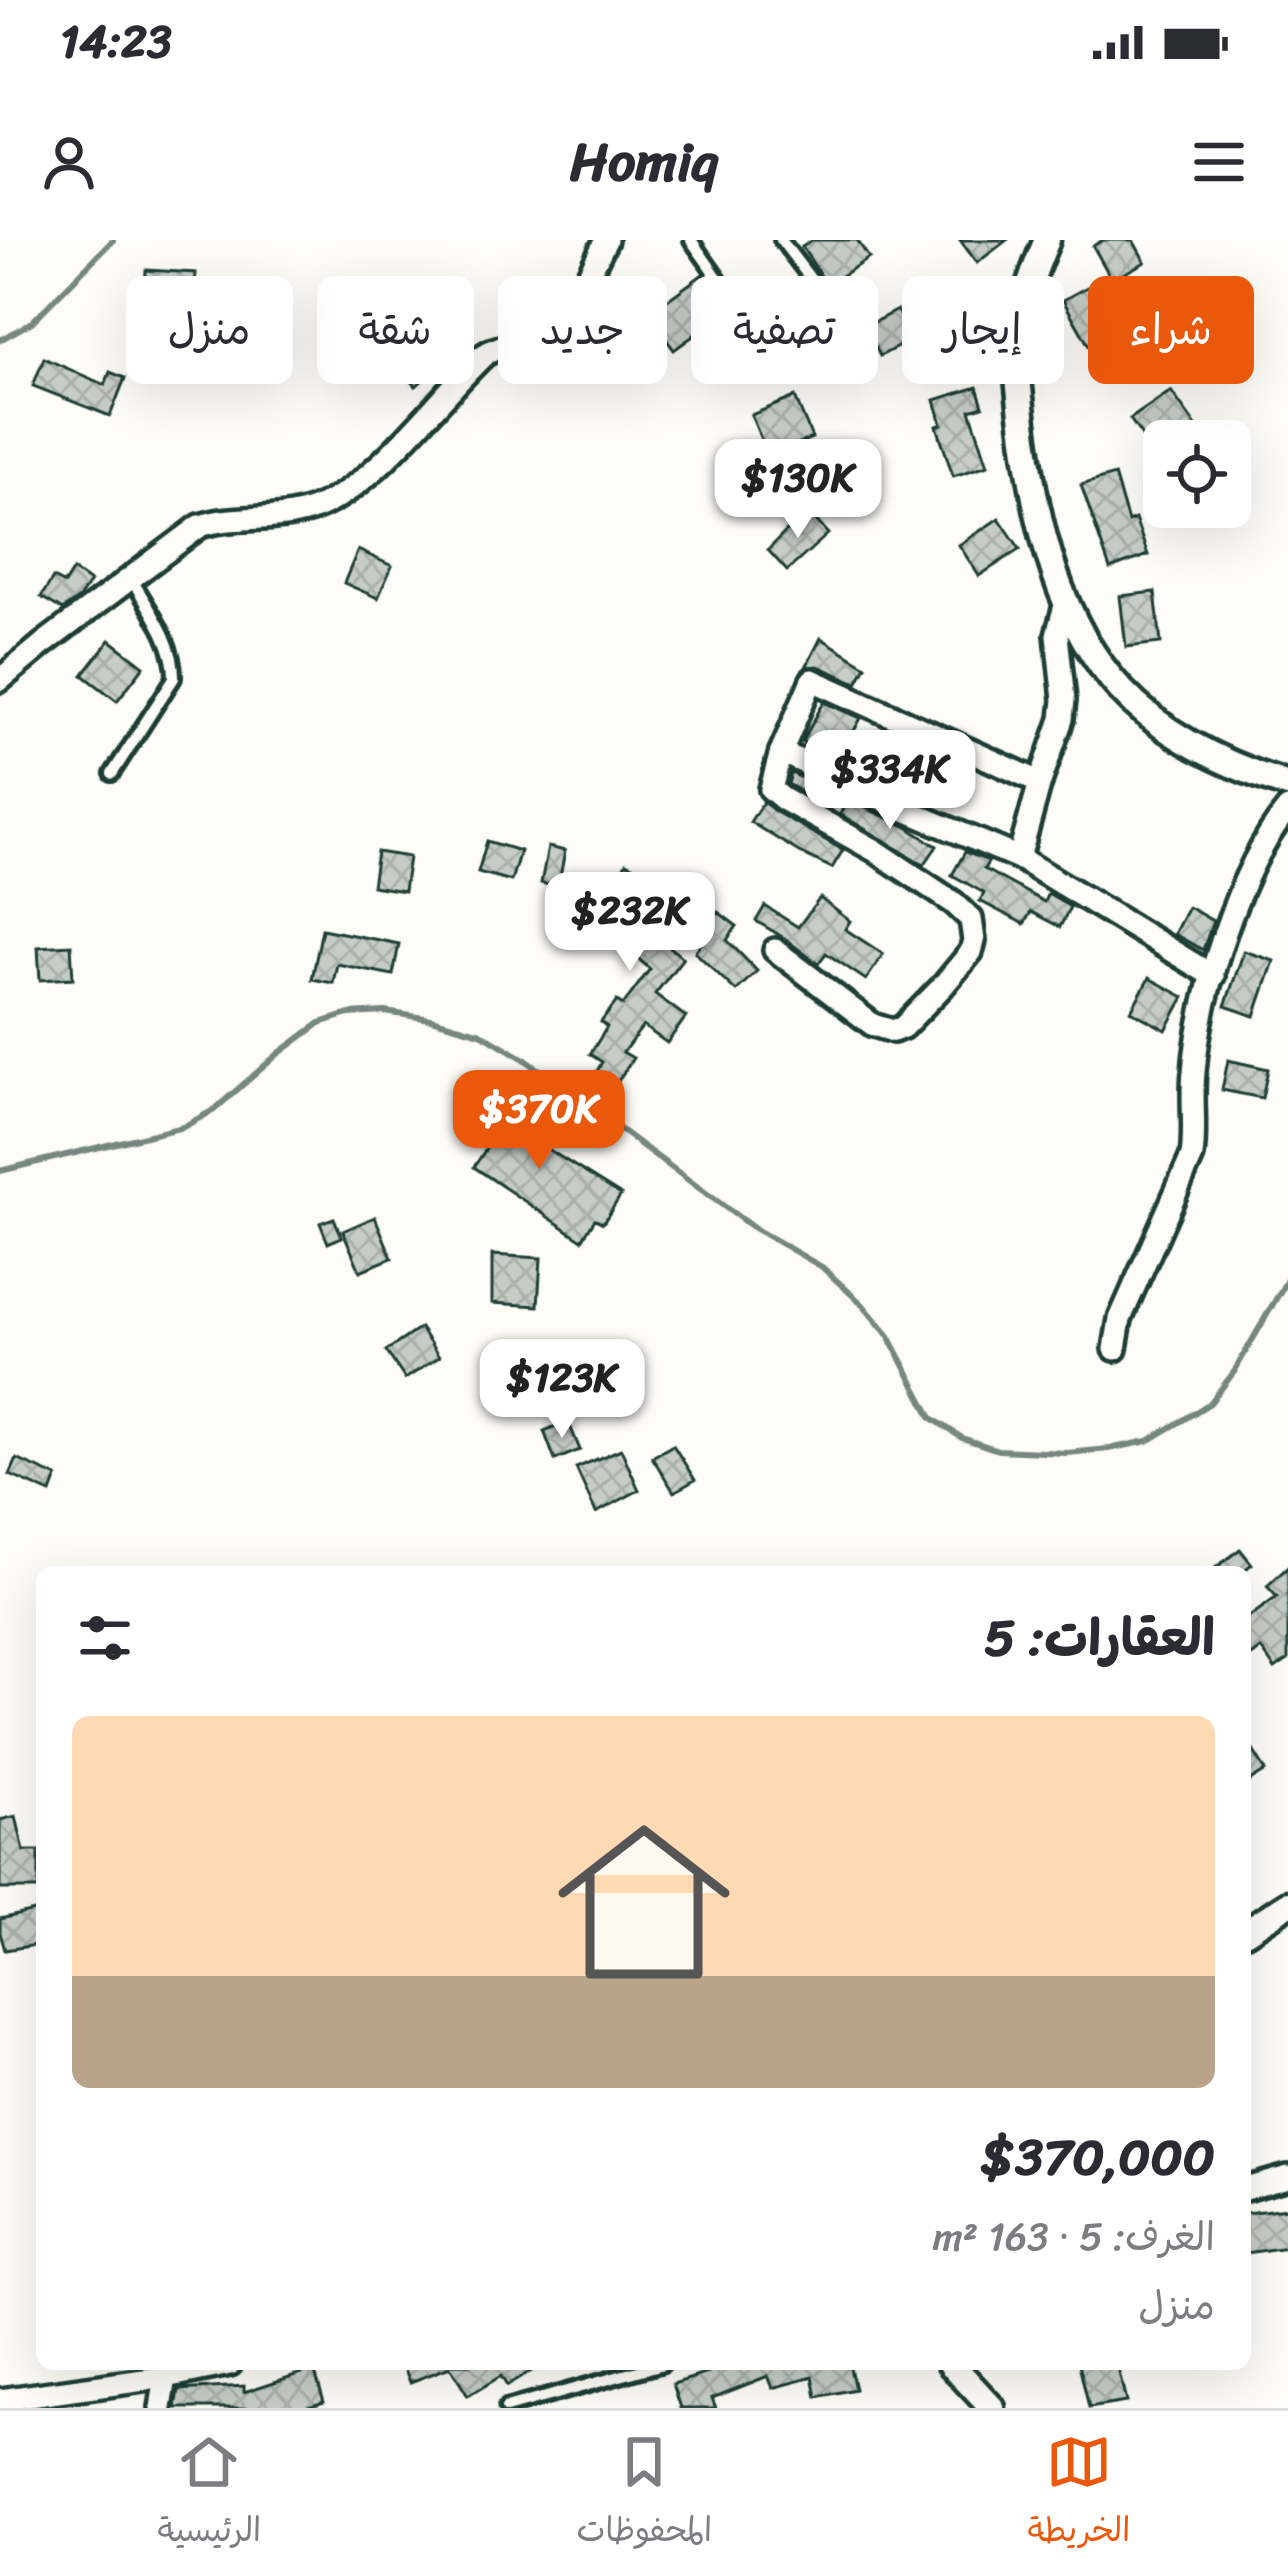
<!DOCTYPE html>
<html lang="ar">
<meta charset="utf-8">
<style>
:root{--surface:#fff;--page:#f2f2f3;--text:#2b2b33;--muted:#7c7c81;--line:#e1e1e2;--accent:#ea580c}
body{margin:0;font-family:Sriracha,"Playpen Sans Arabic",sans-serif;background:var(--page);color:var(--text);direction:rtl;height:100vh;display:flex;flex-direction:column;font-size:45px;white-space:nowrap}
*{box-sizing:border-box;margin:0}
p{font-size:39px;color:var(--muted)}
.icon{flex:none;width:66px;height:66px;fill:none;stroke:currentColor;stroke-width:2;stroke-linecap:round;stroke-linejoin:round}
.map{position:relative;flex:1;overflow:hidden;direction:ltr}
.side{position:absolute;left:36px;top:1326px;width:1215px;height:804px;display:flex;flex-direction:column;background:var(--surface);border-radius:18px;box-shadow:0 12px 48px #0002;direction:rtl}
.side>*{flex:none}
.guide{position:absolute;left:36px;top:36px;width:1218px;height:108px;direction:rtl;display:flex;gap:24px}
.buttons{position:absolute;left:1143px;top:180px;display:grid;gap:24px}
.buttons a{display:grid;place-items:center;width:108px;height:108px;border-radius:18px;background:var(--surface);box-shadow:0 12px 48px #0002;font-size:60px}
.price{position:absolute;translate:-50% -102px;padding:0 27px;border-radius:24px;background:#fff;color:#222;font-size:39px;line-height:78px;filter:drop-shadow(0 3px 6px #0008)}
.price::after{content:'';position:absolute;left:50%;top:72px;width:36px;height:27px;margin-left:-18px;background:inherit;clip-path:polygon(0 0,100% 0,50% 100%)}
.price.on{background:var(--accent);color:#fff}
ul{padding:0;list-style:none}
li{display:grid;align-content:center;gap:24px;height:636px;padding:0 36px}
li+li{border-top:3px solid var(--line)}
li span{display:grid;place-items:center;height:372px;border-radius:18px;color:#555}
li>.icon{margin-inline-start:auto}
span .icon{width:216px;height:216px;fill:#fffc;stroke-width:1}
li b{font-size:51px}
h2{display:flex;justify-content:space-between;align-items:center;height:144px;padding:0 36px;font-size:51px}
.chip{padding:0 42px;border-radius:18px;background:var(--surface);box-shadow:0 12px 48px #0002;font-size:42px;line-height:108px}
.chip.on{background:var(--accent);color:#fff}
.status{display:flex;justify-content:space-between;align-items:center;height:84px;padding:0 60px;background:var(--surface);direction:ltr}
.status svg{height:33px;fill:currentColor}
header{display:flex;justify-content:space-between;align-items:center;height:156px;padding:0 36px;background:var(--surface);font-size:54px;font-weight:700}
.menu{display:flex;justify-content:space-around;align-items:center;height:168px;border-top:3px solid var(--line);background:var(--surface);font-size:33px;color:var(--muted)}
.menu a{display:grid;justify-items:center;gap:6px}
.menu .on{color:var(--accent)}
.map>svg:first-child{display:block}
.lines{fill:none;stroke-linecap:round;stroke-linejoin:round}
.stream{stroke:#75877f;stroke-width:6}
.building{fill:url(#building-cross-hatch);stroke:#1f3d34;stroke-width:3}
.service-casing{stroke:#1f3d34;stroke-width:20}
.minor-casing{stroke:#1f3d34;stroke-width:30}
.tertiary-casing{stroke:#1f3d34;stroke-width:33}
.service{stroke:#fdfcf7;stroke-width:10}
.minor{stroke:#fdfcf7;stroke-width:21}
.tertiary{stroke:#fdfcf7;stroke-width:24}
</style>
<div class="status"><b>14:23</b><svg viewBox="0 0 49 12"><path d="M0 12V9h3v3zM5 12V6h3v6zM10 12V3h3v9zM15 12V0h3v12zM26 1h20v11H26zM47 4h2v5h-2z"/></svg></div>
<header><svg class="icon" aria-label="menu" viewBox="0 0 24 24"><path d="M4 6h16M4 12h16M4 18h16"/></svg>Homiq<svg class="icon" aria-label="person" viewBox="0 0 24 24"><circle cx="12" cy="8" r="4"/><path d="M4 21q1-7 8-7t8 7"/></svg></header>
<div class="map">
<svg width="1288" height="2168" viewBox="0 0 1288 2168">
<defs>
<pattern id="building-cross-hatch" width="8" height="8" patternUnits="userSpaceOnUse" patternTransform="scale(3)"><rect width="8" height="8" fill="#c6cdc7"/><path d="M0 0l8 8M0 8l8-8" fill="none" stroke="#aab1ac"/></pattern>
</defs>
<rect width="100%" height="100%" fill="#fdfcf7"/>
<filter id="ink" filterUnits="userSpaceOnUse"><feTurbulence type="fractalNoise" baseFrequency=".00833" numOctaves="2"/><feDisplacementMap in="SourceGraphic" scale="24" xChannelSelector="R" yChannelSelector="G"/><feConvolveMatrix kernelMatrix="1 2 1 2 8 2 1 2 1" color-interpolation-filters="sRGB"/></filter>
<g filter="url(#ink)">
<g class="lines">
<!-- stream -->
<g class="stream">
<polyline points="0,100 32,82 113,0"/>
<polyline points="0,931 183,887 214,870 278,814 320,783 349,774 385,772 431,779 481,793 526,820 752,987 822,1027 862,1064 889,1096 932,1178 962,1198 998,1210 1067,1213 1109,1209 1148,1201 1183,1180 1210,1163 1234,1132 1288,1038"/>
</g>
</g>
<!-- building -->
<g class="building">
<polygon points="813,0 857,0 869,18 827,45 802,7"/>
<polygon points="960,0 1007,0 977,23"/>
<polygon points="1103,0 1133,0 1145,22 1112,40 1093,6"/>
<polygon points="146,30 196,33 193,70 211,72 210,88 143,83"/>
<polygon points="703,34 729,70 674,110 648,74"/>
<polygon points="1100,40 1124,87 1089,106 1063,60"/>
<polygon points="953,51 971,87 943,101 936,87 880,116 865,87 897,70 900,76"/>
<polygon points="416,87 445,120 416,146 387,113"/>
<polygon points="44,118 105,145 110,132 125,138 110,176 33,146"/>
<polygon points="977,147 983,166 970,170 988,225 953,236 937,186 942,184 935,160"/>
<polygon points="1171,151 1198,189 1181,201 1164,201 1164,228 1130,179"/>
<polygon points="795,157 812,198 768,216 751,175"/>
<polygon points="1114,235 1128,282 1135,279 1148,315 1110,329 1081,245"/>
<polygon points="807,270 828,294 787,331 768,310"/>
<polygon points="999,278 1020,309 979,336 959,305"/>
<polygon points="358,310 392,326 378,358 344,343"/>
<polygon points="73,330 90,342 79,358 63,370 41,357 53,338 64,344"/>
<polygon points="1155,352 1161,403 1126,407 1120,356"/>
<polygon points="821,398 866,426 857,443 818,426 806,427"/>
<polygon points="110,400 144,426 117,461 83,435"/>
<polygon points="824,462 861,478 849,500 839,495 827,517 804,506 805,503 802,502"/>
<polygon points="791,533 821,547 814,559 788,544"/>
<polygon points="848,560 907,587 937,606 924,625 840,574"/>
<polygon points="763,562 776,572 843,610 832,628 799,612 750,582"/>
<polygon points="487,601 520,611 511,641 478,632"/>
<polygon points="548,607 565,611 558,647 541,643"/>
<polygon points="377,612 409,617 404,651 372,646"/>
<polygon points="965,612 989,621 984,629 1044,662 1048,653 1070,667 1060,687 1031,672 1024,684 980,661 984,653 952,635"/>
<polygon points="626,623 648,634 628,672 683,718 655,754 686,777 667,803 643,786 623,812 633,818 614,847 595,835 602,822 590,814 607,787 601,782 617,761 623,765 650,729 618,701 564,681 573,656 602,667"/>
<polygon points="820,658 850,681 845,689 883,714 866,740 826,713 818,724 784,698 756,681 765,666 798,687"/>
<polygon points="1188,667 1213,681 1203,710 1174,694"/>
<polygon points="718,672 737,686 727,700 757,731 736,751 695,712 711,689 708,686"/>
<polygon points="322,689 399,704 393,735 337,724 333,743 312,739"/>
<polygon points="71,705 73,738 40,740 38,707"/>
<polygon points="1244,711 1274,721 1255,776 1225,766"/>
<polygon points="1149,738 1184,757 1166,790 1131,771"/>
<polygon points="1228,820 1268,829 1262,858 1222,850"/>
<polygon points="481,857 549,903 546,908 621,955 603,983 595,979 582,1000 474,927 491,901 463,884"/>
<polygon points="375,977 392,1018 360,1031 343,991"/>
<polygon points="334,978 342,997 328,1003 320,983"/>
<polygon points="492,1015 541,1018 538,1066 492,1063"/>
<polygon points="420,1088 439,1117 405,1139 386,1111"/>
<polygon points="568,1181 580,1210 555,1220 544,1191"/>
<polygon points="673,1205 695,1240 674,1252 652,1217"/>
<polygon points="621,1209 639,1250 596,1273 576,1228"/>
<polygon points="17,1219 57,1237 51,1253 10,1235"/>
<polygon points="1240,1309 1252,1324 1242,1332 1210,1332"/>
<polygon points="1288,1327 1288,1420 1275,1429 1261,1409 1245,1421 1245,1380 1277,1357 1267,1346"/>
<polygon points="1245,1497 1266,1531 1245,1544"/>
<polygon points="16,1576 24,1611 39,1611 39,1649 0,1649 0,1580"/>
<polygon points="38,1670 42,1704 5,1710 0,1693 0,1679"/>
<polygon points="1288,1968 1288,2007 1245,2013 1245,1973"/>
<polygon points="403,2124 543,2124 507,2146 501,2136 468,2156 450,2127 410,2142"/>
<polygon points="723,2124 849,2124 855,2149 817,2157 813,2137 773,2148 768,2136 712,2158 716,2168 681,2168 673,2144 708,2133 707,2131"/>
<polygon points="1079,2124 1117,2124 1126,2162 1089,2168"/>
<polygon points="314,2129 324,2161 302,2168 176,2168 179,2150 244,2146 244,2152"/>
</g>
<g class="lines">
<defs>
<g id="service">
<polyline points="691,0 746,78"/>
<polyline points="781,0 813,42"/>
<path d="M112,534L174,438C175,402 148,368 131,338"/>
<polyline points="506,2168 663,2124"/>
</g>
<g id="minor">
<polyline points="1066,362 1057,395 1064,460 1062,479 1040,542 1019,618 1213,736"/>
<path d="M0,440L43,404L200,286C236,274 274,283 311,270C375,248 434,162 484,115C507,99 534,114 557,99L606,0"/>
<polyline points="781,512 896,566 1019,618"/>
<polyline points="775,710 873,785 893,791 903,787 942,747 971,712 974,701 971,679 954,663 876,611 783,559 771,549 781,512 812,440 1040,542"/>
<path d="M1115,1109L1120,1079L1192,916C1196,888 1191,860 1194,832C1200,754 1238,629 1288,569"/>
<polyline points="1245,1949 1288,1937"/>
<polyline points="0,2160 166,2137 230,2124"/>
<polyline points="161,2168 166,2137"/>
</g>
<g id="tertiary">
<path d="M1047,0C1034,29 1022,65 1019,97C1015,130 1021,165 1025,198C1037,286 1059,383 1122,451C1166,498 1227,526 1288,545"/>
<polyline points="1245,1692 1288,1664"/>
<polyline points="951,2124 992,2168"/>
</g>
</defs>
<!-- service casing -->
<use href="#service" class="service-casing"/>
<!-- minor casing -->
<use href="#minor" class="minor-casing"/>
<!-- tertiary casing -->
<use href="#tertiary" class="tertiary-casing"/>
<!-- service -->
<use href="#service" class="service"/>
<!-- minor -->
<use href="#minor" class="minor"/>
<!-- tertiary -->
<use href="#tertiary" class="tertiary"/>
</g>
</g>
</svg>
<div class="buttons">
<a><svg class="icon" aria-label="locate" viewBox="0 0 24 24"><circle cx="12" cy="12" r="6"/><path d="M12 2v4M12 18v4M2 12h4M18 12h4"/></svg></a>
</div>
<b class="price" style="left:798px;top:301px">$130K</b>
<b class="price" style="left:890px;top:592px">$334K</b>
<b class="price" style="left:630px;top:734px">$232K</b>
<b class="price on" style="left:539px;top:932px">$370K</b>
<b class="price" style="left:562px;top:1201px">$123K</b>
<div class="guide">
<a class="chip on">شراء</a>
<a class="chip">إيجار</a>
<a class="chip">تصفية</a>
<a class="chip">جديد</a>
<a class="chip">شقة</a>
<a class="chip">منزل</a>
</div>
<section class="side">
<h2>العقارات: 5<svg class="icon" aria-label="filters" viewBox="0 0 24 24"><path d="M4 7h16M4 17h16"/><circle cx="9" cy="7" r="2"/><circle cx="15" cy="17" r="2"/></svg></h2>
<ul>
<li><span style="background:linear-gradient(#ffd9b3 70%,#b9a48a 0)"><svg class="icon" aria-label="home" viewBox="0 0 24 24"><path d="M3 11l9-7 9 7M6 9v11h12V9"/></svg></span><div><b>$370,000</b><p>الغرف: 5 · 163 m²</p><p>منزل</p></div></li>
</ul>
</section>
</div>
<nav class="menu">
<a class="on"><svg class="icon" aria-label="map" viewBox="0 0 24 24"><path d="M3 6l6-2 6 2 6-2v14l-6 2-6-2-6 2zM9 4v14M15 6v14"/></svg>الخريطة</a>
<a><svg class="icon" aria-label="saved" viewBox="0 0 24 24"><path d="M7 4h10v16l-5-4-5 4z"/></svg>المحفوظات</a>
<a><svg class="icon" aria-label="home" viewBox="0 0 24 24"><path d="M3 11l9-7 9 7M6 9v11h12V9"/></svg>الرئيسية</a>
</nav>
